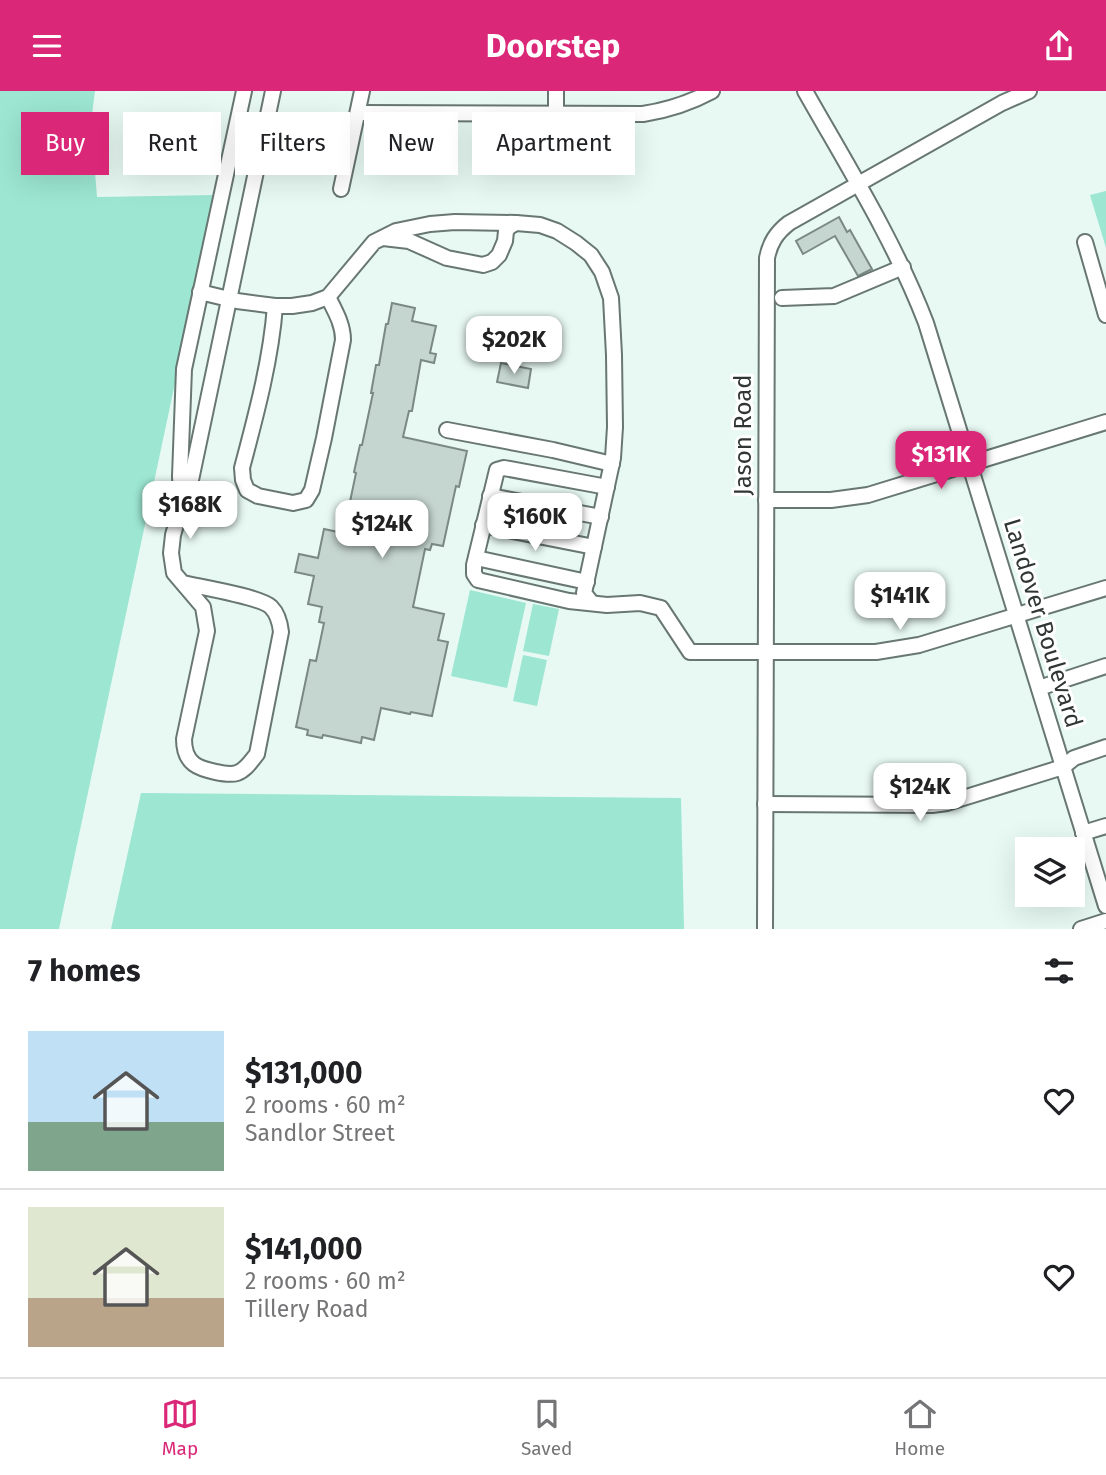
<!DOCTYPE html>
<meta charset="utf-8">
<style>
:root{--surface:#fff;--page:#f6f6f6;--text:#202124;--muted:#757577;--line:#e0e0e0;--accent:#db2777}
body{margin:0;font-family:"Fira Sans",sans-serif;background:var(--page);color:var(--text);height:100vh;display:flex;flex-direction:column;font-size:26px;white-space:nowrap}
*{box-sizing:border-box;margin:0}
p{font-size:23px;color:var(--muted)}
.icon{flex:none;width:38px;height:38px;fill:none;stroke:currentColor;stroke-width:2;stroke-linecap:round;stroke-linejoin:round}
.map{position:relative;height:838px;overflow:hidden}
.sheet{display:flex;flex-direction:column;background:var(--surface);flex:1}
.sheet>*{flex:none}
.top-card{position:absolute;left:21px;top:21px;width:700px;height:63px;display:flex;gap:14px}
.buttons{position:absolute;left:1015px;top:746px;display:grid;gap:14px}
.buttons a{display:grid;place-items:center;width:70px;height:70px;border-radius:0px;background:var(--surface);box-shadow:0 7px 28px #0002;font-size:35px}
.price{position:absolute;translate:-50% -60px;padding:0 16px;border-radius:14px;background:#fff;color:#222;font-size:23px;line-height:46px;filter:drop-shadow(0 2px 4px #0008)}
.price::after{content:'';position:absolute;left:50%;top:42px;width:21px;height:16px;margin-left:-10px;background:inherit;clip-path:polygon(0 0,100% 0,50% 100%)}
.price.selected{background:var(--accent);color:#fff}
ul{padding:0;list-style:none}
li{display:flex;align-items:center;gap:21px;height:175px;padding:0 28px}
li+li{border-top:2px solid var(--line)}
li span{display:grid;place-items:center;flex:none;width:196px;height:140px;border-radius:0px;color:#555}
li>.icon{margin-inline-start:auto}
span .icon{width:84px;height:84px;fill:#fffc;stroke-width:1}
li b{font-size:30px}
h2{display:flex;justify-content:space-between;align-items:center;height:84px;padding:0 28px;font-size:30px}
.tag{padding:0 24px;border-radius:0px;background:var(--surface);box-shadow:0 7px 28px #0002;font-size:24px;line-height:63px}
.tag.selected{background:var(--accent);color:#fff}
header{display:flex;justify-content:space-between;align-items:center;height:91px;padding:0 28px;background:var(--accent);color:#fff;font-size:32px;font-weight:700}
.menu{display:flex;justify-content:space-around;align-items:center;height:98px;border-top:2px solid var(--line);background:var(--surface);font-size:19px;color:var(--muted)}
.menu a{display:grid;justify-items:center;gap:4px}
.menu .selected{color:var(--accent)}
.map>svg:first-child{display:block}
.green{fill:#9ce6d2}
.building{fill:#c5d5d0;stroke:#7a8984;stroke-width:2}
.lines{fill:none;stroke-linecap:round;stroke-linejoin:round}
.minor-casing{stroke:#687772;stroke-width:18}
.minor{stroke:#fff;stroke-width:14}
.labels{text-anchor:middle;stroke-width:6;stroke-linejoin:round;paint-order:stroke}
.street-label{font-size:24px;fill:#303634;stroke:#fff}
</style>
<header><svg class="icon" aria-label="menu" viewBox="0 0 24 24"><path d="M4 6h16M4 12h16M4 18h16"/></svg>Doorstep<svg class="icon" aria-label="share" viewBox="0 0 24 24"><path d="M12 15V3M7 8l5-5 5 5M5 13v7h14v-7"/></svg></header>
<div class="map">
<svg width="1106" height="838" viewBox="0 0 1106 838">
<rect width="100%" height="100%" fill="#e8f9f4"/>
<!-- green -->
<g class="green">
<polygon points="0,0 95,0 91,31 97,106 215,104 59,838 0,838"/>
<polygon points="1106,100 1106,157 1090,104"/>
<polygon points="470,499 526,512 507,597 451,585"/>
<polygon points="533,513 559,518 549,565 523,560"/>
<polygon points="523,564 547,569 537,615 513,610"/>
<polygon points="141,702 681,707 684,838 111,838"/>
</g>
<!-- building -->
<g class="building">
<polygon points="839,126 847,141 850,139 872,178 858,185 835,145 803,163 796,150"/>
<polygon points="392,212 415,217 412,230 436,235 430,262 436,263 434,272 421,269 412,320 409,320 403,346 467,360 459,396 456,395 443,455 432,453 430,459 425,458 413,516 444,523 438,549 448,551 432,625 411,621 410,623 381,617 374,649 362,646 361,652 323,644 322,647 307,644 308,639 296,636 310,569 316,570 324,532 319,531 322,516 308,513 314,485 295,481 299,463 318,467 324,438 338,441 341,424 347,425 356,382 354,381 360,354 362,354 373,302 371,302 376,274 379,274 386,233 388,233"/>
<polygon points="501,272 531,278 528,297 497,291"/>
</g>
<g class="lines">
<defs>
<g id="minor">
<path d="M805,0C848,76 895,151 926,232L1106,815"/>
<path d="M358,22L643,23C668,19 690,12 712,0"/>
<polyline points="556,23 556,0"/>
<polyline points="341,98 362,0"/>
<polyline points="383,147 409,150 447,167 483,174 492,171 499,164 505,150 506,140 509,136 516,132"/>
<polyline points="1085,151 1106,224"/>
<polyline points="200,201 237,210 275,215 292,215 312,212 328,206 374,151 396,140 430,133 455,131 516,132 540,134 557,140 576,152 591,164 602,181 611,207 614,264 615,336 613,367 584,502 592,512"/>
<polyline points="782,207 834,205 903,176"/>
<path d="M275,215C271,269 256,324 242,377L243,389L247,399L258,405L293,412L306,409L312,399L324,347L343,249C343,233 335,220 328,206"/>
<polyline points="447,339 553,359 612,373"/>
<polyline points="607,396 504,377 497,379 474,474 474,483 478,489 569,510 607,514 640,512 661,517 690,561 876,561 919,554 1106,497"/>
<polyline points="490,405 601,426"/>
<polyline points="181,408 180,385 184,278 244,0"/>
<polyline points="766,409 831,409 868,404 1106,331"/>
<polyline points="483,434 594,456"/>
<polyline points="476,467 587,491"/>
<path d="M183,492C200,496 261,506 271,516C278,523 280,532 281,541L257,663C251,670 246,679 237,682C228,685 202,679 194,673C186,667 184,657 184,648L207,540L203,516L174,482L171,462L173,444L182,413L191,389L273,0"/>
<polyline points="1039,597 1106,575"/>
<polyline points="765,713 932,714 947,712 1063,676 1074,667 1106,656"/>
<polyline points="1083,742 1106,735"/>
<path d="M765,838L767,167C770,152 776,142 789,132L1002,12L1029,0"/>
<polyline points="1081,838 1106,830"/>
</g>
</defs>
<!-- minor casing -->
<use href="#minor" class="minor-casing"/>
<!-- minor -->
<use href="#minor" class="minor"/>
</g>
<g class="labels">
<!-- street labels -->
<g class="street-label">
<text transform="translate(743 344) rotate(-90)" y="8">Jason Road</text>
<text transform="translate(1043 532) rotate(73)" y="8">Landover Boulevard</text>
</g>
</g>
</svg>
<div class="buttons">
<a><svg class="icon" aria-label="layers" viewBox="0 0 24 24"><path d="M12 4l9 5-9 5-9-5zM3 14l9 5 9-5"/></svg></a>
</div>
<b class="price" style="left:514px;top:285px">$202K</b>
<b class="price selected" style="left:941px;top:400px">$131K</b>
<b class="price" style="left:190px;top:450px">$168K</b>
<b class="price" style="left:535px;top:462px">$160K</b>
<b class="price" style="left:382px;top:469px">$124K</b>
<b class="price" style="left:900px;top:541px">$141K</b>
<b class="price" style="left:920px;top:732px">$124K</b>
<div class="top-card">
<a class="tag selected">Buy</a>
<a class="tag">Rent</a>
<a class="tag">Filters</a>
<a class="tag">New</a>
<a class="tag">Apartment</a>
</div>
</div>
<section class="sheet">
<h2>7 homes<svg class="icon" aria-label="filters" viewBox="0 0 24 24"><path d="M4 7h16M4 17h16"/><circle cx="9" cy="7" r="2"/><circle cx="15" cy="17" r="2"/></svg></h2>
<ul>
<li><span style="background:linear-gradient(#bfe0f5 65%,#7fa58c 0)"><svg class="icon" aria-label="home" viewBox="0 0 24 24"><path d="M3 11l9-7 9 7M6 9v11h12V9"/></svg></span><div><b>$131,000</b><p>2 rooms · 60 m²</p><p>Sandlor Street</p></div><svg class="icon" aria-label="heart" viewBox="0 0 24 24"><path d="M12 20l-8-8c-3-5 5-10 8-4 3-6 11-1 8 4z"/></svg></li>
<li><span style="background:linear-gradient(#dfe7d0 65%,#b9a48a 0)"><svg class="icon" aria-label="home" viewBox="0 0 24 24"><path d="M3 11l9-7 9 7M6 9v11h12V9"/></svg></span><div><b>$141,000</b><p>2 rooms · 60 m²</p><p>Tillery Road</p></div><svg class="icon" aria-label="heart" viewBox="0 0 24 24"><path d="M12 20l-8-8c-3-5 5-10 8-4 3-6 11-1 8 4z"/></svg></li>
</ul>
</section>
<nav class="menu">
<a class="selected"><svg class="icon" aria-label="map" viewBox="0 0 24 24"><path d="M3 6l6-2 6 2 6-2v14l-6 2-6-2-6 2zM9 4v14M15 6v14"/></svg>Map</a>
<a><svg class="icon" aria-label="saved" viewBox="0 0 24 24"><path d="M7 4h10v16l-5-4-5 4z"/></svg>Saved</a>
<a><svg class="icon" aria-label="home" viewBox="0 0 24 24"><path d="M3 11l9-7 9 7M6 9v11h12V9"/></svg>Home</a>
</nav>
